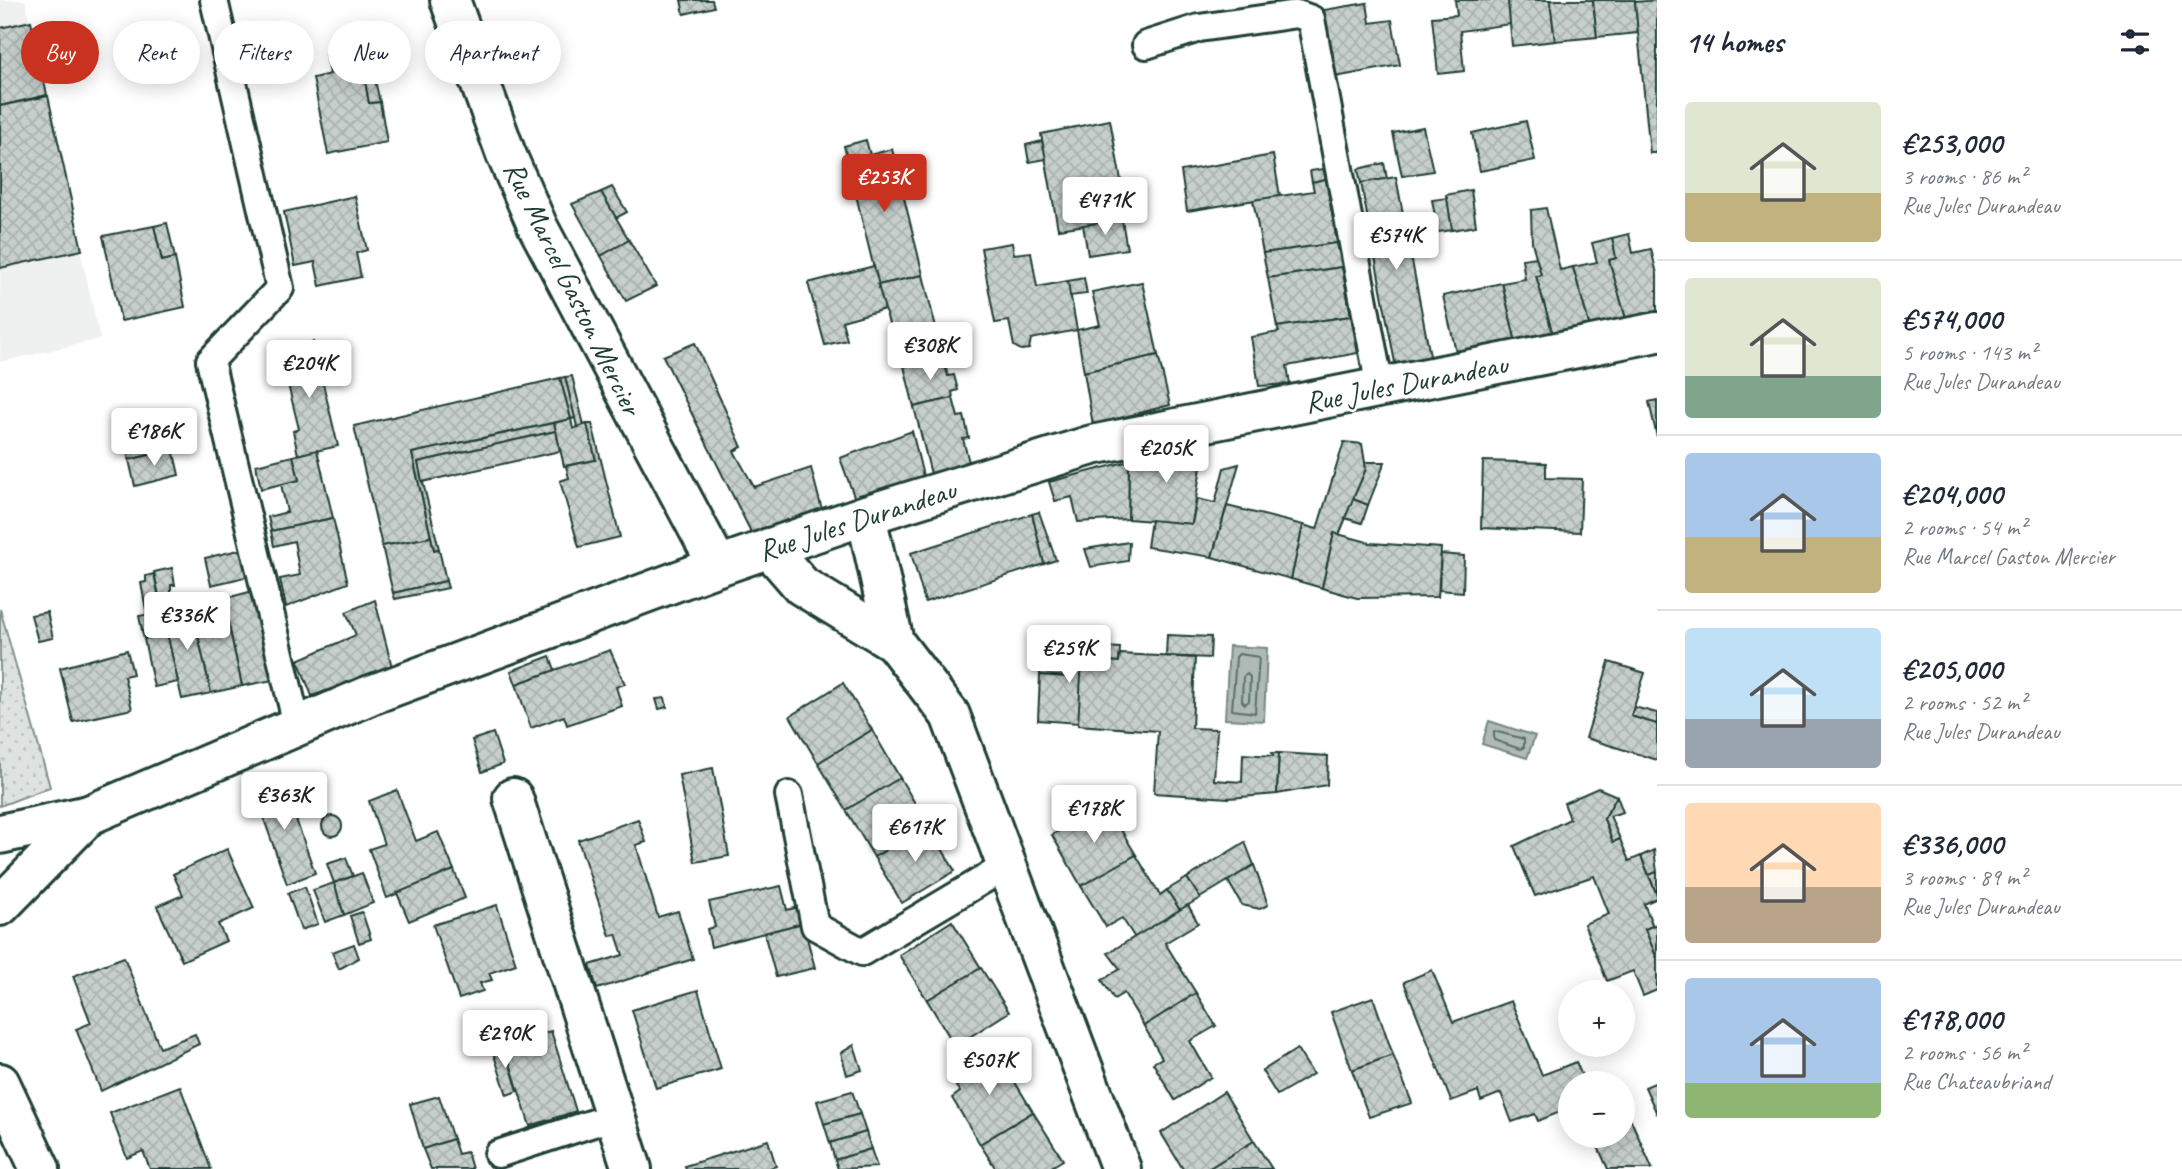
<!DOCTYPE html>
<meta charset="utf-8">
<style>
:root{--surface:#fff;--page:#f6f6f7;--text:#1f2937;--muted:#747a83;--line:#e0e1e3;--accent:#c8321e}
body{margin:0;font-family:Caveat,sans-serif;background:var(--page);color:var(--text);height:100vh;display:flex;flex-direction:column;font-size:26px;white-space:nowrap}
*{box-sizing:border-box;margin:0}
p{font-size:23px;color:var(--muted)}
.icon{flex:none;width:38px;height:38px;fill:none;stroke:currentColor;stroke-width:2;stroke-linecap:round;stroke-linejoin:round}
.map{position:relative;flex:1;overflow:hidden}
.side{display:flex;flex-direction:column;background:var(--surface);width:525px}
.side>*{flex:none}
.hud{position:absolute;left:21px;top:21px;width:665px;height:63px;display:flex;gap:14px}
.controls{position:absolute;left:1558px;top:980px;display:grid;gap:14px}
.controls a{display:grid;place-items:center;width:77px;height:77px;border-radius:50%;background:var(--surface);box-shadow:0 4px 18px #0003;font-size:35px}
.price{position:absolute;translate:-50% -60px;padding:0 16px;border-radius:7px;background:#fff;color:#222;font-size:23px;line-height:46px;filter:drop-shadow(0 2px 4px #0008)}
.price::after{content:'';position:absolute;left:50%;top:42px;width:21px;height:16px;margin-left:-10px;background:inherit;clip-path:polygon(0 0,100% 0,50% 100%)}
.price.on{background:var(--accent);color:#fff}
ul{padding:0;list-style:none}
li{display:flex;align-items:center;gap:21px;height:175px;padding:0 28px}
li+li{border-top:2px solid var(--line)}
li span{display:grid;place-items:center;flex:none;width:196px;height:140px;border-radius:7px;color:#555}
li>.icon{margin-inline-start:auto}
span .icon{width:84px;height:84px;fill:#fffc;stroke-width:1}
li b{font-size:30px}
h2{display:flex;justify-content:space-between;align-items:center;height:84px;padding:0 28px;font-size:30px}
.tag{padding:0 24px;border-radius:32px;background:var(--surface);box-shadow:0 4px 18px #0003;font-size:24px;line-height:63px}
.tag.on{background:var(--accent);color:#fff}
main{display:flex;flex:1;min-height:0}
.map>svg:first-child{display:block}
.built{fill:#eef1f0}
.grass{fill:url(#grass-dots);stroke:#7e908b;stroke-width:2}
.water{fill:#afbab7;stroke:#758883;stroke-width:2}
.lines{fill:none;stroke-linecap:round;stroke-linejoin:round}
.shore{stroke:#596f68;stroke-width:2}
.building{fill:url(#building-cross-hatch);stroke:#1f3d34;stroke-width:2}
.service-casing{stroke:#1f3d34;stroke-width:32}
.minor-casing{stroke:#1f3d34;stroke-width:44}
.secondary-casing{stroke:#1f3d34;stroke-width:44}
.service{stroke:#fff;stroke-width:26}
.minor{stroke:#fff;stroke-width:38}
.secondary{stroke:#fff;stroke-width:38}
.labels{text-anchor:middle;stroke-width:5;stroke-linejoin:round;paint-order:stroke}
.street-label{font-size:30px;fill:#1f3d34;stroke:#fff}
</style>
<main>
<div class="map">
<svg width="1657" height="1169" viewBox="0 0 1657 1169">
<defs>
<pattern id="grass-dots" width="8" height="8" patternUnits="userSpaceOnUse" patternTransform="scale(1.75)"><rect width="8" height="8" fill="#dee3e2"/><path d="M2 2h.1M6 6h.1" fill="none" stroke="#bec4c2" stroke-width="1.8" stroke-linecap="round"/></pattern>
<pattern id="building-cross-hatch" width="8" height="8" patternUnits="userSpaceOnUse" patternTransform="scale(1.75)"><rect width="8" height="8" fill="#c7cfcc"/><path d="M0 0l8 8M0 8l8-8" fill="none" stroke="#aab3b0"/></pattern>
</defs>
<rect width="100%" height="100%" fill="#fff"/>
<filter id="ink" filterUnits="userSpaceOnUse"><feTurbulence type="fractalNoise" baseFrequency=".0143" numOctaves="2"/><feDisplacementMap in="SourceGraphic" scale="14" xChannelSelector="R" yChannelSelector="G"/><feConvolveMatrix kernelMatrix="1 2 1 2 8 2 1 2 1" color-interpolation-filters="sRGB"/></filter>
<g filter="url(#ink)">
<!-- built -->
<polygon class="built" points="0,0 25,0 100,339 0,362"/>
<!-- grass -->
<polygon class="grass" points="0,609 50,787 0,806"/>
<!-- water -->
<g class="water">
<polygon points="1229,646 1267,648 1264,721 1225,719"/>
<polygon points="1489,721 1535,736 1527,758 1482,744"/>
</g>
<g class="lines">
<!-- shore -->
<g class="shore">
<polygon points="1239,654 1259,657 1255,713 1232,710 1236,657"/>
<polygon points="1247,674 1250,677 1249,701 1245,704 1242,701 1243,677"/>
<polygon points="1494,731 1524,739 1524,747 1520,749 1494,740"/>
</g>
</g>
<!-- building -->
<g class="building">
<polygon points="681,0 712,0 714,7 684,14"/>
<polygon points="1455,0 1508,0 1511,24 1460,31 1464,71 1438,74 1432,17 1457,15"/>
<polygon points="1508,0 1550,0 1555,41 1512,46"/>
<polygon points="1550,0 1593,0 1597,37 1555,41"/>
<polygon points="1593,0 1635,0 1638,33 1597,37"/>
<polygon points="1657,0 1657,153 1650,153 1635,2"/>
<polygon points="1367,3 1370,23 1392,20 1400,65 1335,77 1324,10"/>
<polygon points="31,21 47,95 0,106 0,28"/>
<polygon points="368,44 372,68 363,70 369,103 380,102 387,142 328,154 313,78 330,74 326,54"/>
<polygon points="372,68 380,102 369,103 363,70"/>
<polygon points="48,96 82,250 0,268 0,106"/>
<polygon points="1110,120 1128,219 1058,229 1041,134"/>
<polygon points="1526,121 1535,160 1480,171 1472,133"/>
<polygon points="1423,127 1433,171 1402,176 1393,133"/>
<polygon points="866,140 870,155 892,149 923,275 878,285 844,146"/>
<polygon points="1042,141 1046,159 1029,162 1026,145"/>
<polygon points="1273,155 1280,196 1187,211 1181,171"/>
<polygon points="1384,163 1387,179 1361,183 1358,169"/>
<polygon points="1323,169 1326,179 1312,182 1310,171"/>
<polygon points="1396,177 1431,361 1396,368 1361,183"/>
<polygon points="1326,179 1337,243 1263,253 1253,200 1314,191 1312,182"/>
<polygon points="612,187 627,212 616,218 601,192"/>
<polygon points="1471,190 1476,226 1452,230 1446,195"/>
<polygon points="601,192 629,240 601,256 572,204"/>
<polygon points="355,196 367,250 356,253 361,277 320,286 315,262 295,266 284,212"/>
<polygon points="1447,198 1452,230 1438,232 1432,200"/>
<polygon points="1546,208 1560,270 1573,267 1590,327 1553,335 1536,276 1541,275 1532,242 1531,210"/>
<polygon points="1122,220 1127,249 1088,255 1083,225"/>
<polygon points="167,223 175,258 162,261 154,226"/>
<polygon points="154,226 162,261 175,258 185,307 121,321 103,236"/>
<polygon points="1629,234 1633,253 1651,249 1657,274 1657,313 1626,319 1609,260 1616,258 1612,238"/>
<polygon points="1612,238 1616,258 1609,260 1626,319 1590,327 1573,267 1597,262 1592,243"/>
<polygon points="629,240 656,286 626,301 601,256"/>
<polygon points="1012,243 1014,254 1031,252 1037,287 1068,281 1077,330 1031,339 1029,349 1021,350 1014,346 1009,321 995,323 981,248"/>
<polygon points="1337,243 1342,267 1268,278 1263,253"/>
<polygon points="1536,257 1541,275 1536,276 1553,335 1516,343 1502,283 1525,279 1522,259"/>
<polygon points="874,266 885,309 842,321 847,340 825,345 808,283"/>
<polygon points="1342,267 1351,316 1277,327 1268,278"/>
<polygon points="923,275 943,357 904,366 895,326 890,327 878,285"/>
<polygon points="1084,278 1087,294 1070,296 1068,281"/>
<polygon points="1142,282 1158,355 1084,372 1077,330 1100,325 1092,292"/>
<polygon points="1502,283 1516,343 1457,356 1443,296"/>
<polygon points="1351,316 1358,353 1287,366 1290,384 1259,386 1251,337 1279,332 1277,327"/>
<polygon points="313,342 338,446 298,455 293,431 299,429 280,352"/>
<polygon points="695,343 742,447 734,451 754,487 811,468 822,510 752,534 663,356"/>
<polygon points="1158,355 1170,405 1093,425 1084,372"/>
<polygon points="943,357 948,376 954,375 958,390 952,392 953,398 914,407 904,366"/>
<polygon points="572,376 584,425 577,427 565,377"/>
<polygon points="565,377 575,418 571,419 560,378"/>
<polygon points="560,378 571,419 412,453 431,537 382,546 354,426"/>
<polygon points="953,398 958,417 964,416 969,438 963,439 969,462 931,474 914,407"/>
<polygon points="1657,400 1657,437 1649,402"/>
<polygon points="571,419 573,429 587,424 596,460 564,466 554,423"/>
<polygon points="166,420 173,449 129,460 123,431"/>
<polygon points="554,423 556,431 418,462 439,549 434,550 412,453"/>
<polygon points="587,424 592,424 620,537 579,547 560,481 569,478 566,466 596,460"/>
<polygon points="556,431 560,451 422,482 418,462"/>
<polygon points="912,431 923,476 855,499 840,458"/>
<polygon points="1205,442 1192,524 1128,519 1129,461"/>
<polygon points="1344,442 1362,444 1366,469 1339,535 1334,533 1322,588 1291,579 1303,525 1317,529"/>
<polygon points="173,449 179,475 135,486 129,460"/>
<polygon points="317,450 333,518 271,531 268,517 287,512 281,484 299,480 293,456"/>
<polygon points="293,456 299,480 261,489 256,465"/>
<polygon points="1129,461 1128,519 1078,522 1072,497 1055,501 1049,482"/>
<polygon points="1483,461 1546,463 1546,478 1582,479 1580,532 1481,528"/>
<polygon points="1365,462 1385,462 1368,505 1353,499 1366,469"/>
<polygon points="1239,464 1212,557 1147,547 1151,520 1192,524 1197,499 1215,503 1224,468"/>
<polygon points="1353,499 1368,505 1362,523 1345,518"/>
<polygon points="1227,506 1303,525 1291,579 1212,557"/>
<polygon points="1039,512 1056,560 1044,564 1032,514"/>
<polygon points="1032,514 1044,564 925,602 911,553"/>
<polygon points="333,518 348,583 286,607 280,579 300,575 294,541 274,546 271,531"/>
<polygon points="1334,533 1371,543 1441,548 1438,597 1357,598 1322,588"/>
<polygon points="431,537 434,550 439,549 446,581 393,593 382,546"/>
<polygon points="1129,542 1128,561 1091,567 1085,549"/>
<polygon points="243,549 250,576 211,585 205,558"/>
<polygon points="1441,554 1464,556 1463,592 1439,590"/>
<polygon points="172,568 175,585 171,585 171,594 159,596 154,572"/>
<polygon points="154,574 162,612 147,615 141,583 146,582 146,576"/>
<polygon points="446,581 448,588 395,599 393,593"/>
<polygon points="253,591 273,680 242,686 223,599"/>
<polygon points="171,594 173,601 160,603 159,596"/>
<polygon points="223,599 242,686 211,693 191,605"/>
<polygon points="375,600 392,667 312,696 298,660 356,635 346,612"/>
<polygon points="173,601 174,609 162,612 160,603"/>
<polygon points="191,605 211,693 182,699 162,612"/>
<polygon points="47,612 53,638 38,641 31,615"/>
<polygon points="162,612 167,634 144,639 139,616"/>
<polygon points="167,634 178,682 154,687 144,639"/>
<polygon points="1167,635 1211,637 1210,658 1166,656"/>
<polygon points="1042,644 1069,645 1067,677 1040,675"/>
<polygon points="1069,645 1120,648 1119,662 1082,659 1079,723 1038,720 1040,675 1067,677"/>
<polygon points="127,650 133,674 124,676 132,709 73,722 60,668"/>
<polygon points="610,650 625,684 616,687 622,706 567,725 564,716 531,728 516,684"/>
<polygon points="1120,654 1195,658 1192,728 1217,729 1214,780 1242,782 1243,754 1273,756 1272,753 1279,753 1277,794 1229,798 1154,793 1158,731 1078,725 1082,659 1119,662"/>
<polygon points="550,656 555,670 516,684 511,671"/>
<polygon points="1609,662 1645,673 1631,716 1657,724 1657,760 1586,738"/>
<polygon points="843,683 872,730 818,763 790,716"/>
<polygon points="665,698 667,707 659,709 656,699"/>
<polygon points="1634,707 1657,713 1657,724 1631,716"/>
<polygon points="872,730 900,778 846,810 818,763"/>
<polygon points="493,733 503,764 482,772 472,740"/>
<polygon points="1279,753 1328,756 1327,785 1277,794"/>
<polygon points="713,768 729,856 695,862 679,775"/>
<polygon points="900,778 928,825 874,857 846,810"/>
<polygon points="282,780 315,873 287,884 254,791"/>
<polygon points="1598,788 1617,796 1604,819 1613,842 1620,839 1629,861 1641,856 1657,895 1657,898 1644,904 1653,926 1645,929 1657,958 1657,990 1643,996 1633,971 1607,981 1584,924 1609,914 1594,876 1535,896 1514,846 1570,819 1564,803"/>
<polygon points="397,790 416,841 438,832 454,870 387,898 369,849 384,844 369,801"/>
<polygon points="1617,796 1623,812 1610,816 1620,839 1613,842 1604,819"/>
<polygon points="1105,803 1136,855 1081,886 1052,835"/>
<circle cx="332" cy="826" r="10"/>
<polygon points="638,819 646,842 636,845 658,917 678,911 693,959 597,989 590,965 623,955 616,934 610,936 578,840"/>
<polygon points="928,825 955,871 902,903 874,857"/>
<polygon points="1245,842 1254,865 1200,898 1187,878"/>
<polygon points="227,849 254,908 218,924 226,941 182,961 157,906 183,895 173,874"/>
<polygon points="1654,850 1657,872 1649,875 1641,856"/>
<polygon points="1136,855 1160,895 1167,890 1180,910 1135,938 1122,918 1106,927 1081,886"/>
<polygon points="346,858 353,876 334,883 327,864"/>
<polygon points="1254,865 1268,905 1260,909 1242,905 1228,881"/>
<polygon points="454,870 465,898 409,921 397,893"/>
<polygon points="1657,872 1657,895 1649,875"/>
<polygon points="362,873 373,903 344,915 334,883"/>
<polygon points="1187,878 1200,898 1180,910 1167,890"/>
<polygon points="334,883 344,915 325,922 313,890"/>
<polygon points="781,886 787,910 799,907 803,923 711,947 707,929 715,927 709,902"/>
<polygon points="305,887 318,924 301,930 288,893"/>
<polygon points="497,905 516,964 489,973 492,980 480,983 483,991 459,999 433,925"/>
<polygon points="1188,905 1198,923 1165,943 1196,993 1144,1026 1124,993 1114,999 1102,980 1120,969 1108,953"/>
<polygon points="362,912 371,939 359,943 350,916"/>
<polygon points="952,921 981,968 927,1000 899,955"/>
<polygon points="803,923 815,968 776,977 764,933"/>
<polygon points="1657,924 1657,958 1645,929"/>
<polygon points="354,944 359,958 339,969 332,952"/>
<polygon points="124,957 160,1048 195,1034 199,1044 101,1091 76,1029 91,1023 73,976"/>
<polygon points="981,968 1009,1012 955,1046 927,1000"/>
<polygon points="1432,970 1453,1022 1511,1001 1542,1075 1576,1062 1585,1083 1570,1083 1570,1100 1562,1103 1565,1110 1538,1121 1535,1114 1512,1122 1501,1093 1481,1101 1478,1091 1451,1101 1404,982"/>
<polygon points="698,990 721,1069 656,1088 632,1010"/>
<polygon points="1196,993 1216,1026 1190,1041 1211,1077 1175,1100 1153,1063 1162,1058 1144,1026"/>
<polygon points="1373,997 1393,1055 1352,1070 1331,1012"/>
<polygon points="551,1031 576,1111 530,1126 504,1045"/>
<polygon points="504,1045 518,1091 507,1095 492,1049"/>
<polygon points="854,1045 862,1070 847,1075 841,1053"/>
<polygon points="995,1049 1033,1112 980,1144 952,1098 960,1092 950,1077"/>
<polygon points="1297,1049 1313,1074 1277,1095 1262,1071"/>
<polygon points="1393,1055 1412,1103 1369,1117 1352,1070"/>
<polygon points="1657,1082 1657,1114 1645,1087"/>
<polygon points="180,1086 211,1169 150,1169 143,1151 127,1158 110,1113"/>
<polygon points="852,1091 860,1114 824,1124 817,1101"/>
<polygon points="1224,1092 1254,1141 1208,1169 1183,1169 1161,1133"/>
<polygon points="439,1096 453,1139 423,1149 410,1104"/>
<polygon points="1627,1111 1652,1168 1651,1169 1608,1169 1593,1136 1622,1136 1622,1113"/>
<polygon points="1033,1112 1063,1160 1048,1169 996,1169 980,1144"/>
<polygon points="860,1114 866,1132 830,1143 824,1124"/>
<polygon points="866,1132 871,1149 835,1160 830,1143"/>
<polygon points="453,1139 458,1154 467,1152 472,1169 431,1169 423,1149"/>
<polygon points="768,1140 776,1166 767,1169 686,1169 685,1166"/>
<polygon points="1254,1141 1272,1169 1208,1169"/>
<polygon points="871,1149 877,1167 838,1169 835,1160"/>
</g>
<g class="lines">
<defs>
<g id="service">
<polyline points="214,0 280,288 210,361 297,725"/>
<polyline points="1146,45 1199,28 1297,14 1311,19 1380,388"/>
<polyline points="789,795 815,926 862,952 1008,865"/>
<polyline points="498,1154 615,1116"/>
</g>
<g id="minor">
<polyline points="450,0 506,154 538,227 718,566"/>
<polyline points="866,515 894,642"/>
<polyline points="769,548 802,586 894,642 950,715 1121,1169"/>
<polyline points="513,798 632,1169"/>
<polyline points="0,834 89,815 368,696 718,566 866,515 1092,445 1657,332"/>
<polyline points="0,906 89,815"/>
</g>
<polyline id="secondary" points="0,1083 40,1169"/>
</defs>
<!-- service casing -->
<use href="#service" class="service-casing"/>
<!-- minor casing -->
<use href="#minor" class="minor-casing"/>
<!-- secondary casing -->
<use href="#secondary" class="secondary-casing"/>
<!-- service -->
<use href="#service" class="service"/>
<!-- minor -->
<use href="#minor" class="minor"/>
<!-- secondary -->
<use href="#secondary" class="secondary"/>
</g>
</g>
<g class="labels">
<!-- street labels -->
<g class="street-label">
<text transform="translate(573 288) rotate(64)" y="10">Rue Marcel Gaston Mercier</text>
<text transform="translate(1406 383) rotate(-11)" y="10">Rue Jules Durandeau</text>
<text transform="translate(857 520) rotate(-18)" y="10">Rue Jules Durandeau</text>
</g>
</g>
</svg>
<div class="controls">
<a>+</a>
<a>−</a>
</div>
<b class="price on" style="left:884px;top:214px">€253K</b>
<b class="price" style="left:1105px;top:237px">€471K</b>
<b class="price" style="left:1396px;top:272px">€574K</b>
<b class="price" style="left:930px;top:382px">€308K</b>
<b class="price" style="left:309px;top:400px">€204K</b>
<b class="price" style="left:154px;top:468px">€186K</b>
<b class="price" style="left:1166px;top:485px">€205K</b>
<b class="price" style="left:187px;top:652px">€336K</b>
<b class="price" style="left:1069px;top:685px">€259K</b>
<b class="price" style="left:284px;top:832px">€363K</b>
<b class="price" style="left:1094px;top:845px">€178K</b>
<b class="price" style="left:915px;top:864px">€617K</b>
<b class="price" style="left:505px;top:1070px">€290K</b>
<b class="price" style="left:989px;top:1097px">€507K</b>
<div class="hud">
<a class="tag on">Buy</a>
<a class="tag">Rent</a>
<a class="tag">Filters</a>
<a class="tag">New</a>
<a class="tag">Apartment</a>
</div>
</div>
<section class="side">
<h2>14 homes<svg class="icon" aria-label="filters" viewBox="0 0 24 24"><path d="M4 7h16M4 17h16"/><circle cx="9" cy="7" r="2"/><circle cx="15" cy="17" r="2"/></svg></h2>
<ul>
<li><span style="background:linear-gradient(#dfe7d0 65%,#c2b280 0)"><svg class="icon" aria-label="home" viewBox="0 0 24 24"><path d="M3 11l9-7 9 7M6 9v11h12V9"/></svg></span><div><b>€253,000</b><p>3 rooms · 86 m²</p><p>Rue Jules Durandeau</p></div></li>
<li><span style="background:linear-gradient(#dfe7d0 70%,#7fa58c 0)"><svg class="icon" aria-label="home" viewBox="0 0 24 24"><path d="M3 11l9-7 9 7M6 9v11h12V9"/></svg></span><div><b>€574,000</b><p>5 rooms · 143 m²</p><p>Rue Jules Durandeau</p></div></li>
<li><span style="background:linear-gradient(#a9c7e8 60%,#c2b280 0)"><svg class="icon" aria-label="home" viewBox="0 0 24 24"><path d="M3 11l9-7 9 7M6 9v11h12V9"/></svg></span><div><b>€204,000</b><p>2 rooms · 54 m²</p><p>Rue Marcel Gaston Mercier</p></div></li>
<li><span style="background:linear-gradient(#bfe0f5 65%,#9aa5b1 0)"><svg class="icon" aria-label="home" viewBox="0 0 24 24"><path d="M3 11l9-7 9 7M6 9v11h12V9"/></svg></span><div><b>€205,000</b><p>2 rooms · 52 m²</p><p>Rue Jules Durandeau</p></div></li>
<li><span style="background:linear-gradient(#ffd9b3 60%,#b9a48a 0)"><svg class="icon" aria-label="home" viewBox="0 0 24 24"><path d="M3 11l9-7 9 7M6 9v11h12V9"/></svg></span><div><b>€336,000</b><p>3 rooms · 89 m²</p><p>Rue Jules Durandeau</p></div></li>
<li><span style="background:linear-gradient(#a9c7e8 75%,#8fb573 0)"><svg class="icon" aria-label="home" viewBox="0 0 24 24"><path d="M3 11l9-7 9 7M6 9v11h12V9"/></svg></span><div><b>€178,000</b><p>2 rooms · 56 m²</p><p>Rue Chateaubriand</p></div></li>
</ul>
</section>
</main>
